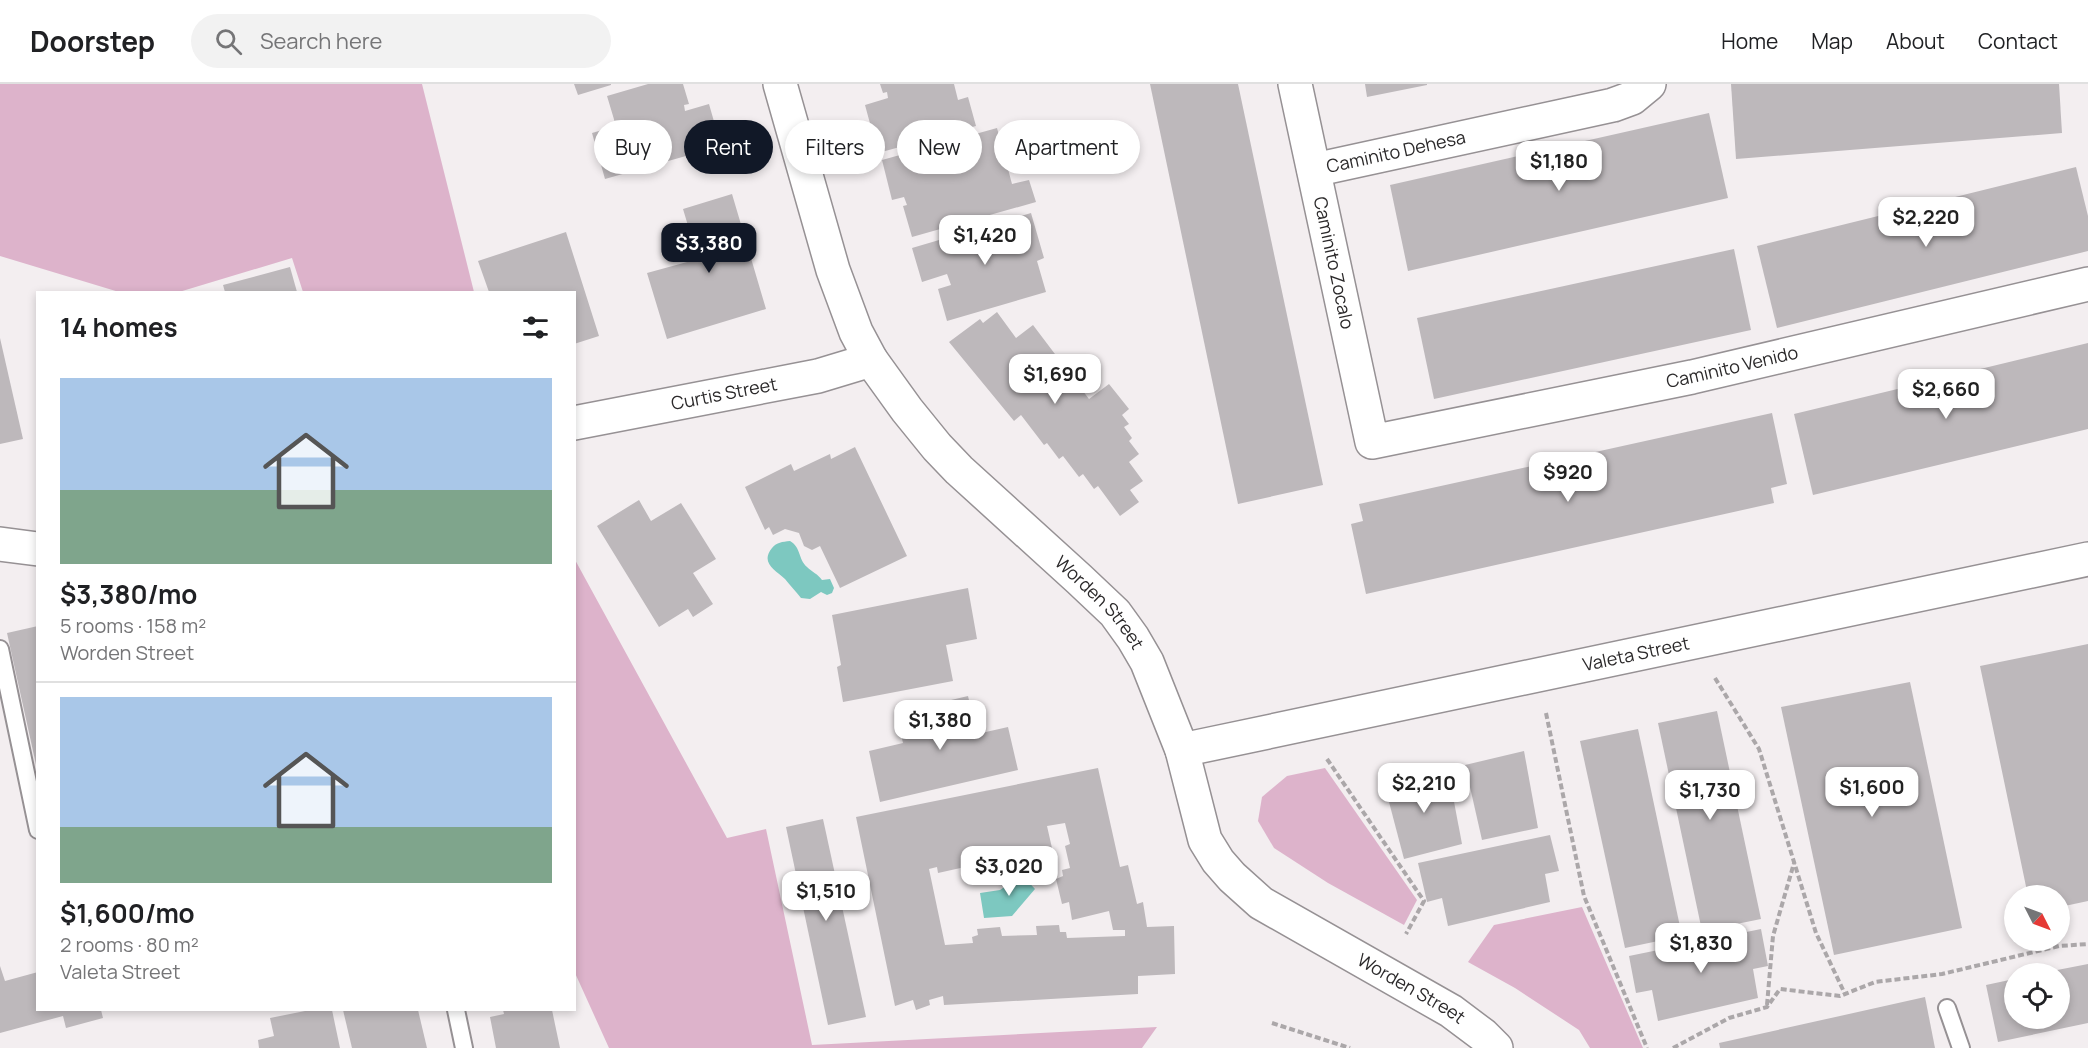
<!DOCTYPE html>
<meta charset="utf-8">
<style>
:root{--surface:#fff;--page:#f2f2f2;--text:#202124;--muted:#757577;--line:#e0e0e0;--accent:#111827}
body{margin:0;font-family:Manrope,sans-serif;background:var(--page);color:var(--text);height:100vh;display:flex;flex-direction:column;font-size:22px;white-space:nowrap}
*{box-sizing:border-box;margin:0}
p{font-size:20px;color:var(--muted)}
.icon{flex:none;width:33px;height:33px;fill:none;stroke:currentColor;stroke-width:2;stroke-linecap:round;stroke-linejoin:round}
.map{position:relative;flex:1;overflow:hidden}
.side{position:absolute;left:36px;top:207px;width:540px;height:720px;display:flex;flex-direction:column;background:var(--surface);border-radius:0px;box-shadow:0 3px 9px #0003}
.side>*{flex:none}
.hud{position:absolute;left:594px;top:36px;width:570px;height:54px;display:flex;gap:12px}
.needle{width:39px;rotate:132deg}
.buttons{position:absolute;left:2004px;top:801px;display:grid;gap:12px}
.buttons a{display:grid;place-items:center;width:66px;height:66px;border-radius:50%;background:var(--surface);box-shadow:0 3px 9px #0003;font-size:30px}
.price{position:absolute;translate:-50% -51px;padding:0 14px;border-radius:12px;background:#fff;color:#222;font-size:20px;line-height:39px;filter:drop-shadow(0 2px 3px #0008)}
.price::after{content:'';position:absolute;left:50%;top:36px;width:18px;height:14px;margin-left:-9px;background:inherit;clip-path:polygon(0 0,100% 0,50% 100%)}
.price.current{background:var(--accent);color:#fff}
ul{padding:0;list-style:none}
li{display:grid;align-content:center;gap:12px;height:318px;padding:0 24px}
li+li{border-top:2px solid var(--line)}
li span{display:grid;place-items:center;height:186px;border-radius:0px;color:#555}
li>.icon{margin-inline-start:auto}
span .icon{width:108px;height:108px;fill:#fffc;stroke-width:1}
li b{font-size:26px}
h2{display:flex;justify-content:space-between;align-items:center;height:72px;padding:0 24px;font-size:26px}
.tag{padding:0 21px;border-radius:27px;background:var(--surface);box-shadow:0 3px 9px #0003;font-size:21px;line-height:54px}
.tag.current{background:var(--accent);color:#fff}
header{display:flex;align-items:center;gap:36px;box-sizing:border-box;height:84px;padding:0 30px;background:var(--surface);border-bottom:2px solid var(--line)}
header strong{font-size:28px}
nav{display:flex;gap:33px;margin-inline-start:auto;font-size:21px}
.search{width:420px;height:54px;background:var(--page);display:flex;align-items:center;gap:15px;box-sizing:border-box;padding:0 21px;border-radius:33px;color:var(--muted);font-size:22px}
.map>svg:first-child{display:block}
.green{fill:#ddb3cb}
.water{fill:#7dc8c0}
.building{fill:#bdb8bb;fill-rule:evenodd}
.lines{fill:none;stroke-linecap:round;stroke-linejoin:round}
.service-casing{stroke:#969194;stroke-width:20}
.minor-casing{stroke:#969194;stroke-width:36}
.tertiary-casing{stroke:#969194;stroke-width:36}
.path{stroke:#aba7a9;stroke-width:4;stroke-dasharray:6 3;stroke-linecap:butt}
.service{stroke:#fff;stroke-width:16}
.minor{stroke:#fff;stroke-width:33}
.tertiary{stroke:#fff;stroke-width:33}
.labels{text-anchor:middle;stroke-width:4.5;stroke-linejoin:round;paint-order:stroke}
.street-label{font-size:18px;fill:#2b292a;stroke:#f3eef0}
</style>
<header>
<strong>Doorstep</strong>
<div class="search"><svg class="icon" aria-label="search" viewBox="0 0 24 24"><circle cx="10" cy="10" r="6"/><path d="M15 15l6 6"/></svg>Search here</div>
<nav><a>Home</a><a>Map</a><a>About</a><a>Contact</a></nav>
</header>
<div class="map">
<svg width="2088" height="964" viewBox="0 0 2088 964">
<rect width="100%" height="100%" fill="#f3eef0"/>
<!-- green -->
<g class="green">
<polygon points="0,0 422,0 474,208 303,208 292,174 179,208 119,208 0,172"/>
<polygon points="574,474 727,754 766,745 812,961 1157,943 1142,964 609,964 575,889"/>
<polygon points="1325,684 1417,816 1404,841 1328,799 1274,764 1258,737 1262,713 1287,692"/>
<polygon points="1582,823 1643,964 1590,964 1579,946 1515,904 1468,878 1494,841"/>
</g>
<!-- water -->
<g class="water">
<path d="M790,457C801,463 798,475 807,483C812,488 818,490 822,496L830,495L834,504L832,509L827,511L821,508L810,515L801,514C796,508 790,501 785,495C775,486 760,479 772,464C777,458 782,458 790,457Z"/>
<polygon points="1022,791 1035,805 1012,832 984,834 980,809 1000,806"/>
</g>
<!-- building -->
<g class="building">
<polygon points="574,0 611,0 611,1 578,11"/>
<polygon points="648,0 683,0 689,20 684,21 685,27 709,20 721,62 605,95 592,49 616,42 607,12"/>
<polygon points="880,0 954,0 958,16 968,13 976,42 878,69 865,21 888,14 887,8 883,9"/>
<polygon points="1150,0 1238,0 1323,401 1238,420"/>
<polygon points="1365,0 1427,0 1427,1 1367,13"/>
<polygon points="1731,0 2059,0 2062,49 1736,75"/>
<polygon points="1709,29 1728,114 1408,187 1390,101"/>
<polygon points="997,44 1012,100 1029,96 1036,118 912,153 903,122 907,121 904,113 892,116 882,76"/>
<polygon points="2076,83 2088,132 2088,167 1777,244 1757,162"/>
<polygon points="732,110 766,225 667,255 647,189 698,175 683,125"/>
<polygon points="1031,129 1044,174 1037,177 1046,208 947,237 938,205 951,201 947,190 922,198 912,164"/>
<polygon points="566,148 599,252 574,260 574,208 489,208 478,177"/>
<polygon points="1734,165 1751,246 1434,315 1417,234"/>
<polygon points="290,183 297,208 225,208 223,201"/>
<polygon points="997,228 1016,254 1033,241 1089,315 1109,300 1129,325 1122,331 1129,340 1124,343 1132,354 1129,357 1139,370 1129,378 1143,397 1130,406 1139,418 1120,432 1098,402 1094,405 1083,390 1079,393 1063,372 1059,375 1047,359 1044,361 1021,331 1014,337 949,258 980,235 983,239"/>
<polygon points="0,254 23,355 0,360"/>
<polygon points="2088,259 2088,345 1813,411 1794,330"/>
<polygon points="1772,329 1787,400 1771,404 1774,419 1366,510 1351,440 1363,437 1359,420"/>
<polygon points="855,363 907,472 840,504 820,462 812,466 804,462 799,449 785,445 773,451 769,443 765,446 745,403 791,380 794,387 830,370 831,375"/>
<polygon points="639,416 651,437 681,419 716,475 693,489 713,520 693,533 688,525 659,543 597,442"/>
<polygon points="968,504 977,555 946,561 953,597 843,618 837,583 841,581 832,531"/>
<polygon points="38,542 38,685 37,685 7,549"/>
<polygon points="2088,560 2088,817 2060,823 2060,812 2028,812 1980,582"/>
<polygon points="1910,598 1962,844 1834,871 1781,623"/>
<polygon points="968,612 977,650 1008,643 1018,686 880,718 869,667 903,659 896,629"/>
<polygon points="1717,627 1761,835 1702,847 1658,639"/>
<polygon points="1638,645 1682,852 1625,864 1580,657"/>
<polygon points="1524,667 1538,744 1482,756 1465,681"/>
<path d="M1098,684L1120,783L1128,781L1137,820L1143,818L1147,843L1174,842L1175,890L1138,892V910L944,921L943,912L929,916L930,921L916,926L913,916L895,922L856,733ZM1065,739L1070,760L1065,762L1070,784L1062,786L1063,792L1056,795L1062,820L1069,818L1072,836L1109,827L1113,846H1125V852L1067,854L1066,848H1060L1059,841L1036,842L1037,851L1002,852L1000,843L977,845L978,851L972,853L973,859L945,861L929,785L937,783L938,789L1010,773L1008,766L1027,762L1028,770L1052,764L1047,742Z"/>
<polygon points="1448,686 1462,760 1404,775 1384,699"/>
<polygon points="823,735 866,933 828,941 786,743"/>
<polygon points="1550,751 1559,787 1545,790 1550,818 1448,842 1442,814 1427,818 1418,779"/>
<polygon points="1761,845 1768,882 1753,885 1758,914 1658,937 1652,906 1636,909 1629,872"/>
<polygon points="2088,880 2088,939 1998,958 1986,901 2014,895 2014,934 2060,934 2060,890 2047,888"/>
<polygon points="0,882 5,897 38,888 38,926 101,926 103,934 66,944 63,932 0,949"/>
<polygon points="1925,913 1935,964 1720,964 1719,959"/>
<polygon points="310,926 332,926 340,964 259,964 258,956 274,952 270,934"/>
<polygon points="343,926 418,926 427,964 352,964"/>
<polygon points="503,926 552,926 560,964 496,964 490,933 504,930"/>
</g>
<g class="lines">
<defs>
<g id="service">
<polyline points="0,565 38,746"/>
<polyline points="1947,924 1961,964"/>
<polyline points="456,926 464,964"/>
</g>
<g id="minor">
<path id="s1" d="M1295,0L1372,358L1692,293L2088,200"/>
<path id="s2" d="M1314,86L1613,21L1632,14L1649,0"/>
<path id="s3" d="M574,339L818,292L871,276"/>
<polyline points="0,460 38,465"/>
</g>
<g id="tertiary">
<path id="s4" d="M780,0L833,186L856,248L871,276L907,326L937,363L959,386L1079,495L1115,529L1133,554L1147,578L1182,666L1205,756L1218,777L1232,793L1261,819L1451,927L1483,951L1496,964"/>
<path id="s5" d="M1182,666L2088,475"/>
</g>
</defs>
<!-- service casing -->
<use href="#service" class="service-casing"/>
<!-- minor casing -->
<use href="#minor" class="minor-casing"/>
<!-- tertiary casing -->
<use href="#tertiary" class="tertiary-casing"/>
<!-- path -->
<g class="path">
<polyline points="1715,594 1759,665 1816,849 1845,910"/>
<polyline points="1546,629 1584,812 1647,964"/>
<polyline points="1327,675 1424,817 1406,850"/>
<polyline points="1767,921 1773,852 1794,779"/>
<polyline points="1272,939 1350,964"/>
<polyline points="1673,964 1729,934 1767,923 1780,905 1840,912 1875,898 1942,890 2059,862 2088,860"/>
</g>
<!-- service -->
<use href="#service" class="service"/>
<!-- minor -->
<use href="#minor" class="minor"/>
<!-- tertiary -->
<use href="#tertiary" class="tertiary"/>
</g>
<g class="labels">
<!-- street labels -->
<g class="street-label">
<text dy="6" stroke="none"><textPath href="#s2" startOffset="84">Caminito Dehesa</textPath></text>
<text dy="6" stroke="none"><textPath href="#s1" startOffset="183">Caminito Zocalo</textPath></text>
<text dy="6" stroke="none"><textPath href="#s1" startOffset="734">Caminito Venido</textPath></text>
<text dy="6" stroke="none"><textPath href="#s3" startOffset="153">Curtis Street</textPath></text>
<text dy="6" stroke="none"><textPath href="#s4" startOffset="626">Worden Street</textPath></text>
<text dy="6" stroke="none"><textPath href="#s5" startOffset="464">Valeta Street</textPath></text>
<text dy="6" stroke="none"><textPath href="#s4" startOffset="1148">Worden Street</textPath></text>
</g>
</g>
</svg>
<div class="buttons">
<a><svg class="needle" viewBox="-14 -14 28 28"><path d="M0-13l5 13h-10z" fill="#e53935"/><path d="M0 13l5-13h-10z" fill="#757577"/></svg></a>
<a><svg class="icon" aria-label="locate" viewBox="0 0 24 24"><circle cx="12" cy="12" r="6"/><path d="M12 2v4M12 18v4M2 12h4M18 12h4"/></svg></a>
</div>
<b class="price" style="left:1559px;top:108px">$1,180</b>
<b class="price" style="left:1926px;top:164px">$2,220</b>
<b class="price" style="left:985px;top:182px">$1,420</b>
<b class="price current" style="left:709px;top:190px">$3,380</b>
<b class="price" style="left:1055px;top:321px">$1,690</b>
<b class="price" style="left:1946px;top:336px">$2,660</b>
<b class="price" style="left:1568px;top:419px">$920</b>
<b class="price" style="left:940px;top:667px">$1,380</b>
<b class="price" style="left:1424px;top:730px">$2,210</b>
<b class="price" style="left:1872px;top:734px">$1,600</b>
<b class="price" style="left:1710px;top:737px">$1,730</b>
<b class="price" style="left:1009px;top:813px">$3,020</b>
<b class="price" style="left:826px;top:838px">$1,510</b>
<b class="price" style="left:1701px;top:890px">$1,830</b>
<div class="hud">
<a class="tag">Buy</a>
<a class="tag current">Rent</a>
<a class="tag">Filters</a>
<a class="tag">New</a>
<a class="tag">Apartment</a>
</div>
<section class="side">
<h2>14 homes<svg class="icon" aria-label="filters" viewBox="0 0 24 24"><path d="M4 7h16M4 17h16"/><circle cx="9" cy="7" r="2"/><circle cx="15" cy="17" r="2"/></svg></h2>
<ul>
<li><span style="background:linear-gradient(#a9c7e8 60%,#7fa58c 0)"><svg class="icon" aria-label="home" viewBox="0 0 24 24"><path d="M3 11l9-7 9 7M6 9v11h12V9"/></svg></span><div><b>$3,380/mo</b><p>5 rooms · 158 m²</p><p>Worden Street</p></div></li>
<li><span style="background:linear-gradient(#a9c7e8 70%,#7fa58c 0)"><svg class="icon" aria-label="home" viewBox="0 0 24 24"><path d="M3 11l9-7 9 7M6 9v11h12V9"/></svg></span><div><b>$1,600/mo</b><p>2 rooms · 80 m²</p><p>Valeta Street</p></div></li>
</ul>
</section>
</div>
